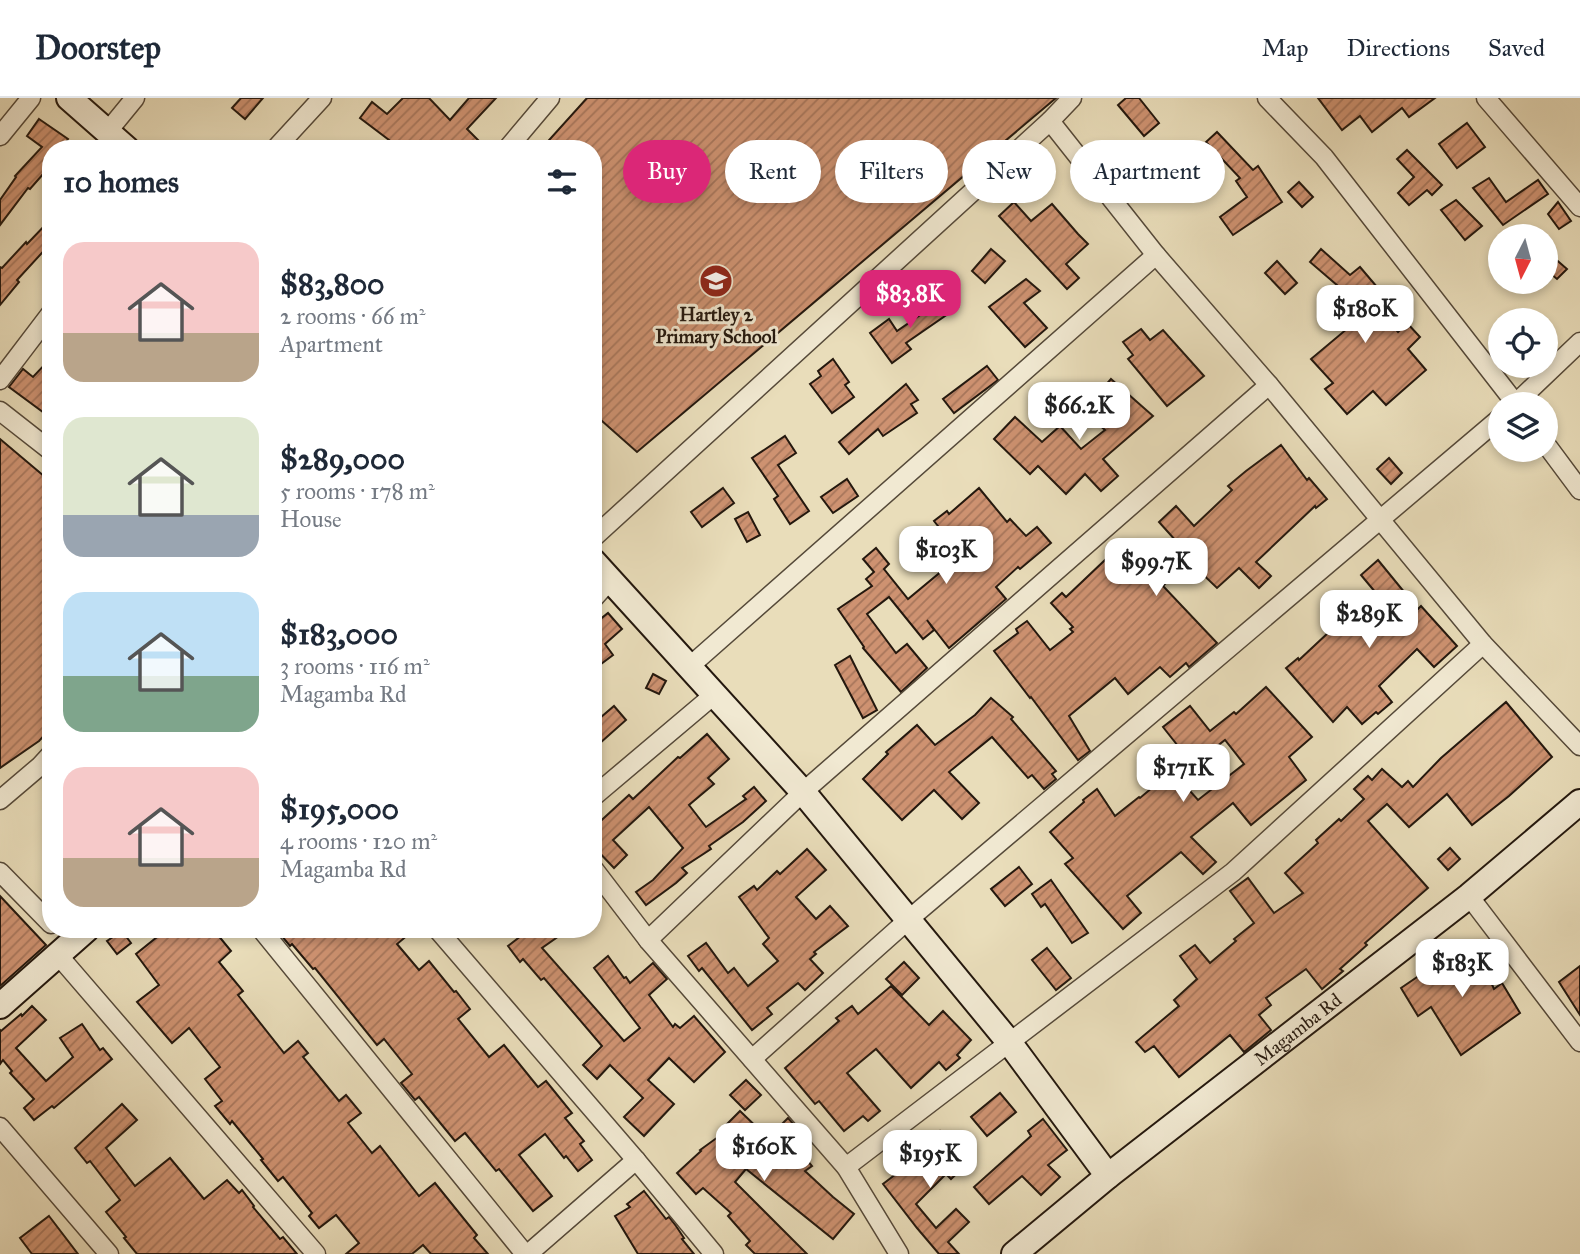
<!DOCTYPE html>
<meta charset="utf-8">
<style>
:root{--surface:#fff;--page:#f6f6f7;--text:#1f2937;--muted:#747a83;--line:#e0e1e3;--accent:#db2777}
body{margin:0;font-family:"IM FELL Great Primer",serif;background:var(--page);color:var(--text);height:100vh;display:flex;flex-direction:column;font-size:26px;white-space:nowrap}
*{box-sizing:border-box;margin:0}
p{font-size:23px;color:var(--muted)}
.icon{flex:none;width:38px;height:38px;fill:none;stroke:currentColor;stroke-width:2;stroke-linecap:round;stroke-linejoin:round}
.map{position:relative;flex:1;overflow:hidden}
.panel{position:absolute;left:42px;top:42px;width:560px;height:798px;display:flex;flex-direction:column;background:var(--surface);border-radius:28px;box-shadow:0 4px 10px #0003}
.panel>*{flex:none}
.top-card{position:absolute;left:623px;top:42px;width:665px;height:63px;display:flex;gap:14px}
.needle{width:46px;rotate:186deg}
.controls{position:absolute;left:1488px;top:126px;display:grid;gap:14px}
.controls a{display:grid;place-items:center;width:70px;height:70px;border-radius:50%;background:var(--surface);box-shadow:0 4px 10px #0003;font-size:35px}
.price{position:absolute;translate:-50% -60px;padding:0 16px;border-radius:14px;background:#fff;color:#222;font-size:23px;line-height:46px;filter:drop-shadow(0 2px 4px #0008)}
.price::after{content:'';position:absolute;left:50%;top:42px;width:21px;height:16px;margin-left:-10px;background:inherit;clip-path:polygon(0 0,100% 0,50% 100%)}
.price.on{background:var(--accent);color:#fff}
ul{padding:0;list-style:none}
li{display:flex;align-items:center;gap:21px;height:175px;padding:0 21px}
li span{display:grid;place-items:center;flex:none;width:196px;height:140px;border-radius:21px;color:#555}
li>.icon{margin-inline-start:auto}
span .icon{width:84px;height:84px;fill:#fffc;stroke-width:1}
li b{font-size:30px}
h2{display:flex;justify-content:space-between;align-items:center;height:84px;padding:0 21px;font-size:30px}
.chip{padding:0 24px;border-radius:32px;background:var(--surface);box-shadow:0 4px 10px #0003;font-size:24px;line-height:63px}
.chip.on{background:var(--accent);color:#fff}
header{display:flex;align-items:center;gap:42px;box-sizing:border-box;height:98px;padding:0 35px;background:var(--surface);border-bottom:2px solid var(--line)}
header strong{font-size:33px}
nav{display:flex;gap:38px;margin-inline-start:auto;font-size:24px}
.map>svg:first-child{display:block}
.building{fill:url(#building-hatch);stroke:#24180e;stroke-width:2}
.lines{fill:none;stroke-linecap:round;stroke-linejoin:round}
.street-casing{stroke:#554939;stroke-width:21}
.secondary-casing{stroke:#24180e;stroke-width:28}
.street{stroke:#f1e9d2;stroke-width:18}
.secondary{stroke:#f1e9d2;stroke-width:24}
.labels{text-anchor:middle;stroke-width:6;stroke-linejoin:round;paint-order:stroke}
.poi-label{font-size:19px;font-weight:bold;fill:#24180e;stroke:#f1e9d2}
.street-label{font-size:19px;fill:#24180e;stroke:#f1e9d2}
</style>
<header>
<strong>Doorstep</strong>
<nav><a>Map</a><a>Directions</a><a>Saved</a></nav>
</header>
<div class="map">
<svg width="1580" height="1156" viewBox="0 0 1580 1156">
<defs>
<pattern id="building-hatch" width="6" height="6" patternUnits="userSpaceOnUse" patternTransform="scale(1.75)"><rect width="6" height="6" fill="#ce9271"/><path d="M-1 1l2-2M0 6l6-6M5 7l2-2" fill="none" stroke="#a7765b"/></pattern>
</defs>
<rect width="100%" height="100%" fill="#e9ddba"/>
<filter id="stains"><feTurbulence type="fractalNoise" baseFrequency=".00286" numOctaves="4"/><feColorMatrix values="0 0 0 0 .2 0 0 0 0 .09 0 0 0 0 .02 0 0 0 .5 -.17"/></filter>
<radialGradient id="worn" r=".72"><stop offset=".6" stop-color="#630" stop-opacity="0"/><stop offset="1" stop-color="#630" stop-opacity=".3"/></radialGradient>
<!-- building -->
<g class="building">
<polygon points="241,0 263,0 245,21 232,10"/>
<polygon points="403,0 429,0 450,22 469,0 496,0 467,31 479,43 471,51 401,51 360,20 372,4 387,16"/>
<polygon points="587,0 1056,0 637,354 593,315 593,51 541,51"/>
<polygon points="1126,0 1139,0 1159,25 1144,38 1118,7"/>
<polygon points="1318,0 1435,0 1409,19 1402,10 1372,34 1360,18 1342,32"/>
<polygon points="39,21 68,41 61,51 51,51 51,67 30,91 28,90 0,127 0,102 16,79 15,78 42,49 27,38"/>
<polygon points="1467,25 1485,49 1457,70 1439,46"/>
<polygon points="1217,34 1253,72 1258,68 1282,104 1233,137 1220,119 1247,99 1236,83 1240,80 1206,44"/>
<polygon points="1407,52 1442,87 1432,97 1427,92 1409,107 1398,95 1414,79 1397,61"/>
<polygon points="1181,54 1203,82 1190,93 1167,64"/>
<polygon points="1489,80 1506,104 1538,82 1548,96 1503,127 1473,90"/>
<polygon points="1299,84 1313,99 1302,109 1288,94"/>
<polygon points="1456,102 1482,128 1465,142 1441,112"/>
<polygon points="1014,104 1031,123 1052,106 1078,136 1088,146 1066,166 1079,180 1067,191 999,118"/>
<polygon points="1558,104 1571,123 1559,131 1548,116"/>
<polygon points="51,121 51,145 17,182 19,184 0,207 0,169 2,170 26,144 27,146"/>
<polygon points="991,151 1005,163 985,185 972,173"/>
<polygon points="1321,151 1350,177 1360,169 1377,189 1367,198 1398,234 1407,225 1420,239 1408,251 1426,272 1386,307 1373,293 1347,316 1325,291 1333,285 1311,261 1360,220 1334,191 1338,188 1310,164"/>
<polygon points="1545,152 1567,171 1557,181 1545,171"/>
<polygon points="1277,163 1297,185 1285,196 1265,175"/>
<polygon points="1026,181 1040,193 1024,205 1047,230 1025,249 989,209"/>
<polygon points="949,197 958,209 906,245 911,251 892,265 870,235 889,221 897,233"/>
<polygon points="1141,231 1150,242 1163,232 1204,278 1167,308 1128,261 1133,257 1123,244"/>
<polygon points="51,260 51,320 9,289 23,271 33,279"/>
<polygon points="833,261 849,284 845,287 854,299 832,315 810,286 821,278 818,273"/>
<polygon points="987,268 998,282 954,315 943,301"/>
<polygon points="1111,281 1153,318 1103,361 1118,378 1101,393 1085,376 1066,396 1038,368 1030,376 994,341 1015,319 1042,344 1060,328 1081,351 1105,332 1083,313"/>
<polygon points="906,286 918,302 911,306 917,315 883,338 878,331 849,356 839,344"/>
<polygon points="785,338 796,355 778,367 809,413 790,426 774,401 778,398 752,360"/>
<polygon points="0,341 51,384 51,630 39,643 0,670"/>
<polygon points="1281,347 1307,382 1309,380 1327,401 1316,410 1315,408 1256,464 1271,478 1259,490 1239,470 1217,490 1191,465 1188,469 1184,465 1163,488 1217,545 1189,569 1186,565 1170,579 1160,569 1128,596 1115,580 1069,618 1090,653 1078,662 1031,599 1030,600 994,553 1018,535 1016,531 1027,523 1050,552 1073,534 1070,531 1073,529 1051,505 1062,495 1066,499 1124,444 1148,468 1149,467 1153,470 1177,444 1159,424 1176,408 1194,428 1232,392 1228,388 1246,373"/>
<polygon points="1389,360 1402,375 1391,386 1377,371"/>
<polygon points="847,381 858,398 833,415 821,399"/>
<polygon points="723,390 734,405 702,429 691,414"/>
<polygon points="979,390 1007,424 1010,421 1026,438 1037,429 1051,445 1020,471 1018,469 996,489 1006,501 949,550 927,522 934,532 923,541 889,499 867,516 896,555 907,546 927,570 901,594 863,550 864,549 838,511 872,488 866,481 874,474 863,461 876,450 889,466 884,471 908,501 961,457 934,423 947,413 949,416"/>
<polygon points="748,414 760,437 747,444 735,421"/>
<polygon points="1378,462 1418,511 1421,508 1457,548 1434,569 1417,551 1379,588 1392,604 1378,616 1376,614 1362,626 1347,609 1333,624 1286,570 1298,560 1299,562 1329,534 1331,535 1376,495 1361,477"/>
<polygon points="608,515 622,531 605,546 613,557 593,572 593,527"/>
<polygon points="850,558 877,612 863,620 835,567"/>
<polygon points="653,576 666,583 659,596 646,590"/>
<polygon points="1266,589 1312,639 1289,659 1306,682 1251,727 1233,705 1191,739 1216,764 1203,776 1181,754 1127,798 1141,815 1123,831 1065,766 1073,760 1050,734 1084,704 1083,702 1097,691 1115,718 1139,699 1140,700 1172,673 1198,702 1244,666 1225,642 1193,667 1163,629 1190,608 1210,633 1234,614 1236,616"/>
<polygon points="991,600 1013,619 1011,621 1056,673 1052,676 1056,681 1044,691 1032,677 1028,680 992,639 949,674 979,705 962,721 934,692 902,722 863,681 888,656 886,654 917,627 935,647 975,617"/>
<polygon points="1506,604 1552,659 1509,698 1472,727 1447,696 1409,729 1387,706 1368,723 1428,790 1365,845 1367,847 1340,871 1343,873 1322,891 1306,871 1266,900 1271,907 1259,917 1271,932 1244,954 1230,937 1179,979 1154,948 1145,954 1136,944 1179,908 1174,902 1197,881 1180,858 1195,847 1210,865 1236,843 1234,841 1254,825 1230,793 1248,780 1274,815 1303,795 1285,775 1318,745 1316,742 1339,721 1341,723 1364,701 1354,691 1368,678 1372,682 1382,671 1402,689 1408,683 1413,689 1441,660"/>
<polygon points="614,608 626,622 600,645 593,637 593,626"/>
<polygon points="707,636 729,661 708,680 714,686 689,707 706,729 746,701 743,698 754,689 766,703 743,724 709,748 711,751 682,770 687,775 676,785 646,807 636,794 653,782 683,750 649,709 613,742 627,757 614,770 593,748 593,730 629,697 633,701 678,659 680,660"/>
<polygon points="1450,750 1460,761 1448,772 1438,761"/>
<polygon points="807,751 826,772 796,799 816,821 830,808 848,828 814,854 816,856 810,861 823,875 805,892 798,885 767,910 772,916 752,932 702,870 699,873 688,858 706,845 728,875 734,870 748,888 778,863 763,846 769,840 739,799 754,788 757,792 777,773 780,776"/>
<polygon points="1019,769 1032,786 1005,808 991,791"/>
<polygon points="1051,782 1088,835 1072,845 1045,806 1041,809 1032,796"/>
<polygon points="0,798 46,847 0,888"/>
<polygon points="167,831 213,831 231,853 219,864 243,893 238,897 284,955 298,943 308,955 303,959 339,1003 346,997 361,1015 348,1025 372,1055 380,1048 419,1098 435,1085 477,1137 474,1140 488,1156 431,1156 423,1147 412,1156 346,1156 359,1145 336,1117 319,1130 309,1118 312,1115 283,1079 278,1083 261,1062 263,1061 232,1023 230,1026 215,1008 222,1003 205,981 220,969 189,930 172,945 137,904 159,887 136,856"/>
<polygon points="276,831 415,831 397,846 419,872 429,863 454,894 456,893 470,911 458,921 489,959 504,947 538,989 546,983 572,1015 565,1020 584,1043 580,1046 592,1062 578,1073 566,1058 564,1060 545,1036 519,1057 552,1098 533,1113 499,1071 496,1073 465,1035 455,1043 419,999 415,1002 401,985 412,976 384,941 377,947 315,870 313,871 292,846 290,848"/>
<polygon points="530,831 569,831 542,850 624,943 640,930 594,870 608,858 624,880 626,879 630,885 653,865 667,881 649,897 673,929 675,926 680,930 694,918 725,954 694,984 669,960 648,982 674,1006 644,1038 624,1019 643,1000 610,967 597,981 583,967 602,948 544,880 541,882 523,861 520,864 508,848"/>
<polygon points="122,833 131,845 117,856 107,843"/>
<polygon points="1473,844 1494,891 1502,885 1520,915 1461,957 1431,909 1418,918 1401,890 1454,854 1457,860"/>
<polygon points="1047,850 1071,880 1056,892 1032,862"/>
<polygon points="904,864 919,880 902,897 886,881"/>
<polygon points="1580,868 1580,917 1559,884"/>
<polygon points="891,888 929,927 943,913 971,942 957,957 960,960 946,972 939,964 911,990 876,951 847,975 880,1013 868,1023 863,1018 844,1033 819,1003 815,1006 785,970 839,923 836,920 852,908 858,916"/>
<polygon points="32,908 46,922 16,950 46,983 73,959 60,940 82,926 100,952 103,950 112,961 54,1010 52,1008 34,1022 24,1010 34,1001 10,975 12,973 3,962 0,966 0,932 1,933 21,916 22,918"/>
<polygon points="746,982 761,997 745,1012 730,997"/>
<polygon points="1000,995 1016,1014 987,1038 971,1019"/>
<polygon points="122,1006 137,1022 106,1050 135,1088 170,1060 204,1101 227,1082 239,1095 242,1092 254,1108 253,1109 280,1141 283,1139 297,1156 137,1156 124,1140 126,1139 106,1114 120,1102 90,1063 87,1065 75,1050"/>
<polygon points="740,1013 768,1040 788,1020 806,1040 796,1049 812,1068 805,1073 833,1099 854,1116 833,1141 746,1071 735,1084 807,1156 755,1156 746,1147 750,1143 728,1118 731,1115 703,1090 696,1096 677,1075 701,1053 700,1052 725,1034 722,1031"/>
<polygon points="1043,1021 1067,1052 1048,1067 1060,1079 1041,1097 1022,1078 989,1106 974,1089 1031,1038 1028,1033"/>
<polygon points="940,1033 969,1064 951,1081 946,1076 916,1106 936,1130 956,1111 969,1124 948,1144 959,1156 939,1156 917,1130 883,1086 896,1076 923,1050 922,1049"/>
<polygon points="644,1093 666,1121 669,1119 676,1128 684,1140 682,1141 694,1156 638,1156 615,1118 630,1109 627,1106"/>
<polygon points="49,1118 78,1156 32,1156 20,1140"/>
</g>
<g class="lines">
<defs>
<g id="street">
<polyline points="1267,0 1324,59 1516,306"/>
<polyline points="1486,0 1580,109"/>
<polyline points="1050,23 1156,157 1269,287 1483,546 1580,648"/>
<polyline points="108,33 135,0"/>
<polyline points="0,38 31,0"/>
<polyline points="275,51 322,0"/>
<polyline points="507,51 550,0"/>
<polyline points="0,282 51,215"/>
<polyline points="1515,306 1580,244"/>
<polyline points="0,313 51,353"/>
<polyline points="1545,345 1580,392"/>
<polyline points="593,440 1050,23 1072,0"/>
<polyline points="593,501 611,481"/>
<polyline points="689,569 1156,157"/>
<polyline points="593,699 715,596"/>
<polyline points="0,702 40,668 51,656"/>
<polyline points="593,770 648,842 846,1069 899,1156"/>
<polyline points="0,774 51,826"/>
<polyline points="1469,798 1580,944"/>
<polyline points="261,831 525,1156"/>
<polyline points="437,831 636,1062 714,1156"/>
<polyline points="648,842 803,694 1269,287"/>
<polyline points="58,857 316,1156"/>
<polyline points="752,961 908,822 1500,320"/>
<polyline points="0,1029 109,1156"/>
<polyline points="846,1069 1233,774 1483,546"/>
<polyline points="528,1156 636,1062"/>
</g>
<g id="secondary">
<polyline points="69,0 127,51"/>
<polyline points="593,463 803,694 1009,944 1108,1078"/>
<polyline points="0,908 87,831"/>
<path id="s1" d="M1014,1156L1108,1078L1469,798L1580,704"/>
</g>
</defs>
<!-- street casing -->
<use href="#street" class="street-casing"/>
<!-- secondary casing -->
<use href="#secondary" class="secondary-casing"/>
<!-- street -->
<use href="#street" class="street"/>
<!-- secondary -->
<use href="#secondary" class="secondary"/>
</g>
<!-- icons -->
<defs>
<symbol id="school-disc" viewBox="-11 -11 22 22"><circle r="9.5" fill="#8f2418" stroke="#f1e9d2"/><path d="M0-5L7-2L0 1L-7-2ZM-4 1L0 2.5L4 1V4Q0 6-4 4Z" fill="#fff"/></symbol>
</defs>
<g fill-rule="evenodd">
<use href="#school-disc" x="697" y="164" width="38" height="38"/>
</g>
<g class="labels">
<!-- poi labels -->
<g class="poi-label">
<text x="716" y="223">Hartley 2<tspan x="716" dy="22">Primary School</tspan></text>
</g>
<!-- street labels -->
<g class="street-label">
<text dy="7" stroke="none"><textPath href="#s1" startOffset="362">Magamba Rd</textPath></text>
</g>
</g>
<rect width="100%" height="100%" filter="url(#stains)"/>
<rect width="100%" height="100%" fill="url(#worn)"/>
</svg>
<div class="controls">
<a><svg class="needle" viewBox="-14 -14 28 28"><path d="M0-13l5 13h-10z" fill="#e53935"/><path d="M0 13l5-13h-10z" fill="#747a83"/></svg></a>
<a><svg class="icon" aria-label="locate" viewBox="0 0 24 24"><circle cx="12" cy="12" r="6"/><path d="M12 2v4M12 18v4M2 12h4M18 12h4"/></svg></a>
<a><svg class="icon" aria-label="layers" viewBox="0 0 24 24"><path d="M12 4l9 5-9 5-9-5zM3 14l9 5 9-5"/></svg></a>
</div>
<b class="price on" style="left:910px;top:232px">$83.8K</b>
<b class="price" style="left:1365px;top:247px">$180K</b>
<b class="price" style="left:1079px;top:344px">$66.2K</b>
<b class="price" style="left:946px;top:488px">$103K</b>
<b class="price" style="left:1156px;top:500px">$99.7K</b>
<b class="price" style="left:1369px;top:552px">$289K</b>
<b class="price" style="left:1183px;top:706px">$171K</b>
<b class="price" style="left:1462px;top:901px">$183K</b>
<b class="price" style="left:764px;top:1085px">$160K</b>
<b class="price" style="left:930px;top:1092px">$195K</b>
<div class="top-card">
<a class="chip on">Buy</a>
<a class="chip">Rent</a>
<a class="chip">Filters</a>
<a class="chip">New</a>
<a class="chip">Apartment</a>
</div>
<section class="panel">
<h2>10 homes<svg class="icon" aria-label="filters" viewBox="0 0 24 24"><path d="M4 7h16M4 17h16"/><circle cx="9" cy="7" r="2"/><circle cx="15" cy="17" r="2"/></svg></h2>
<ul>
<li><span style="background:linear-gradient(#f6c9c9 65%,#b9a48a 0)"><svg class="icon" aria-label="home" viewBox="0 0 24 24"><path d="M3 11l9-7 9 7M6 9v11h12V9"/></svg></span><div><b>$83,800</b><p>2 rooms · 66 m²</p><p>Apartment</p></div></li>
<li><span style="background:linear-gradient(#dfe7d0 70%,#9aa5b1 0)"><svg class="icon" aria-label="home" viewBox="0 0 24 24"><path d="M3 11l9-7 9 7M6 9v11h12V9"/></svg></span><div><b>$289,000</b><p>5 rooms · 178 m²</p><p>House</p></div></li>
<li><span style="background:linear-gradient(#bfe0f5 60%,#7fa58c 0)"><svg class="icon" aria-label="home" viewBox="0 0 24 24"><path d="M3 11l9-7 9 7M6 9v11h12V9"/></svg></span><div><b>$183,000</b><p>3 rooms · 116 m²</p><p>Magamba Rd</p></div></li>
<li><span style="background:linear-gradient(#f6c9c9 65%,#b9a48a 0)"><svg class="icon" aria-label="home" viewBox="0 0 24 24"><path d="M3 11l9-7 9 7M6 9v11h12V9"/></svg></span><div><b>$195,000</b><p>4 rooms · 120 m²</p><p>Magamba Rd</p></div></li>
</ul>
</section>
</div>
